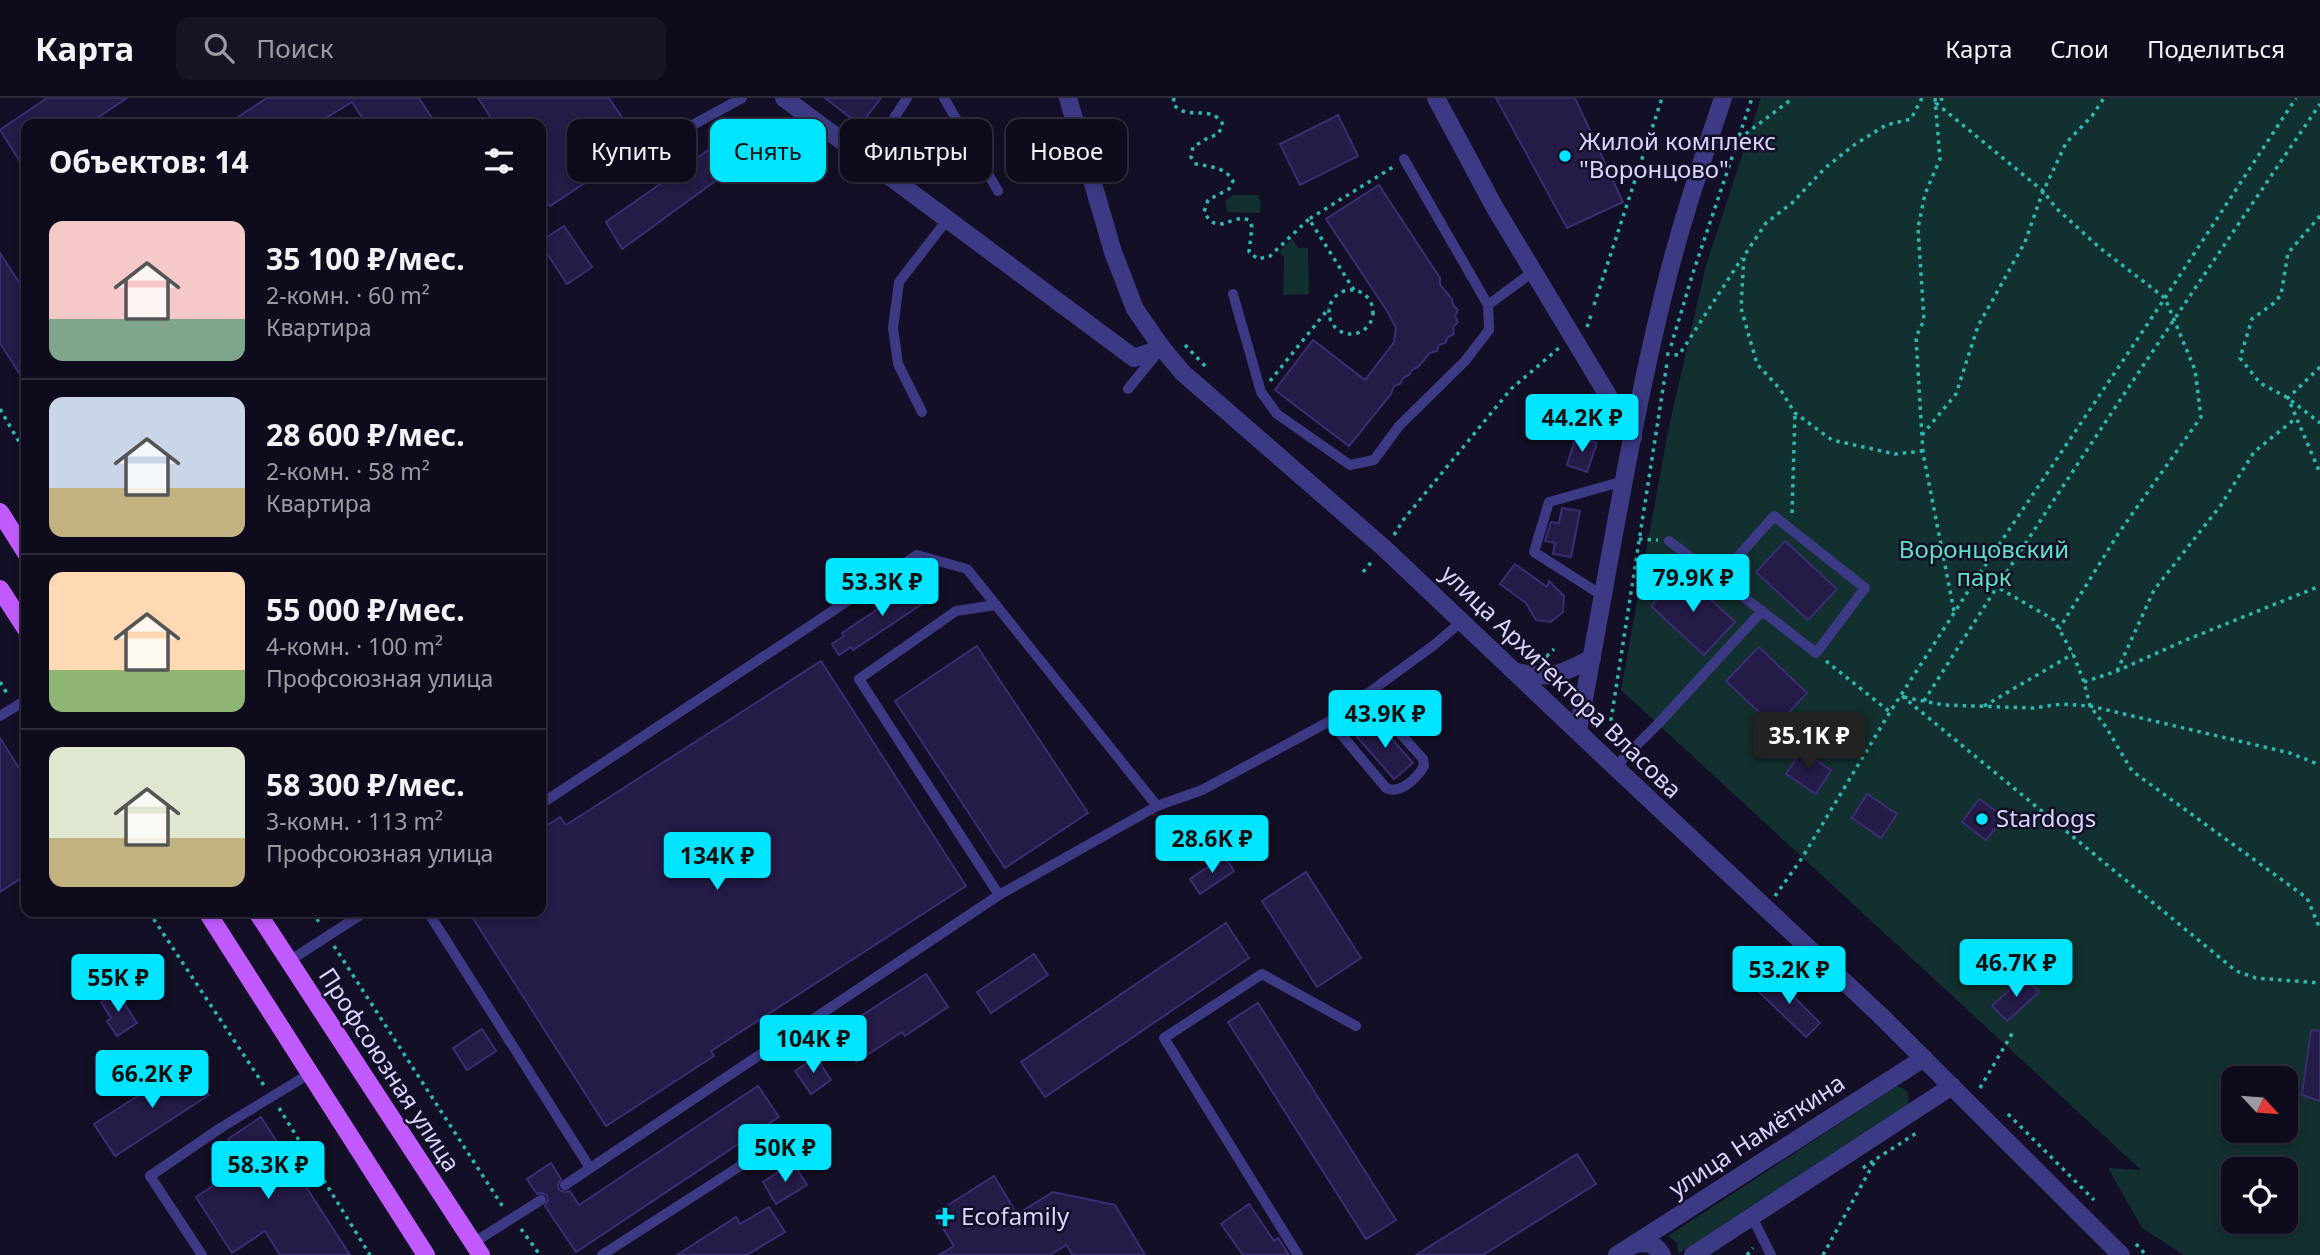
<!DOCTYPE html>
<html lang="ru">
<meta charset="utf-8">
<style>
:root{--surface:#0e0b1c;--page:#171425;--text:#f1f3f6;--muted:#9b9ba3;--line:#2e2b3b;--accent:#00e5ff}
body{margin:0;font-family:"Noto Sans",sans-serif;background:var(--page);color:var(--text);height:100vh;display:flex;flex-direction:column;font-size:26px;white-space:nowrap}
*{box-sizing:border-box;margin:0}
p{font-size:23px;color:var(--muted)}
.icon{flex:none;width:38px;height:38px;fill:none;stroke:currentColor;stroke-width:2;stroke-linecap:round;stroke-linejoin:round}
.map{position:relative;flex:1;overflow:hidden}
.drawer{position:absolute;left:21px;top:21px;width:525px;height:798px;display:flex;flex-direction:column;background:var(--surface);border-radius:14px;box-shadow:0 4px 10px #0003,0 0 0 2px var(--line)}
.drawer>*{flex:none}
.hud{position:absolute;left:567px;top:21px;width:665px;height:63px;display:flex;gap:14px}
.needle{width:46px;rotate:116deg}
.fabs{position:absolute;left:2221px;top:968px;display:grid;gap:14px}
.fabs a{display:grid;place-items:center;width:77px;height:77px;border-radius:14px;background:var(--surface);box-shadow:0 4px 10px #0003,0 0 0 2px var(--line);font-size:35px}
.price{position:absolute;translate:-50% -60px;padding:0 16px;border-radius:7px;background:var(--accent);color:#111;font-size:23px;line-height:46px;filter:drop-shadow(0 2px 4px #0008)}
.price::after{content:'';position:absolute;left:50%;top:42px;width:21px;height:16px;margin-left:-10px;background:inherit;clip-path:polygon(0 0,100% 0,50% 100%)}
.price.selected{background:#222;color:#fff}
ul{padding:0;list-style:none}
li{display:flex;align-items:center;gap:21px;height:175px;padding:0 28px}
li+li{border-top:2px solid var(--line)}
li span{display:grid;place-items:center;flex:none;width:196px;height:140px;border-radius:14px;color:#555}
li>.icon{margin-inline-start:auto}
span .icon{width:84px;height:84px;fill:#fffc;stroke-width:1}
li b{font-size:30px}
h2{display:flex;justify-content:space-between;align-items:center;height:84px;padding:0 28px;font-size:30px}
.chip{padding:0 24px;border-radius:14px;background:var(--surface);box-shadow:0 4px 10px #0003,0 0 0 2px var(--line);font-size:24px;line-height:63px}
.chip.selected{background:var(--accent);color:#111}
header{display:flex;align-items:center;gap:42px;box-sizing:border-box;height:98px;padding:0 35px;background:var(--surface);border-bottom:2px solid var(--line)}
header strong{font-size:33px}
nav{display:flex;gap:38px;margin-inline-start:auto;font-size:24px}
.search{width:490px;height:63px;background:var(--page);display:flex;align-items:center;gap:18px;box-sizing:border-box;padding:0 24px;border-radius:14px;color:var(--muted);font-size:26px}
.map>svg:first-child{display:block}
.green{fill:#12302f;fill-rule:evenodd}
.building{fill:#241b47;stroke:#3b2d73;stroke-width:2}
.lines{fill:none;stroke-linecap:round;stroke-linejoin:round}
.path{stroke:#2fb8b0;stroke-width:3.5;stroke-dasharray:3.5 5;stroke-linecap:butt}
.service{stroke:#3d3a85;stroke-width:10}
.minor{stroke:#3d3a85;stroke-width:18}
.tertiary{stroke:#3d3a85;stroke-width:18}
.primary{stroke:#c25bff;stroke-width:18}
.poi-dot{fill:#00e5ff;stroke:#130f26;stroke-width:2.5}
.labels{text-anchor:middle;stroke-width:5;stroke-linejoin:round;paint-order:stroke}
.poi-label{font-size:24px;fill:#d9d4ff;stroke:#130f26;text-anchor:start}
.park-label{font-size:24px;fill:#5fe0c0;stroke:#130f26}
.street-label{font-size:24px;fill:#d9d4ff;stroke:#130f26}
</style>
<header>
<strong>Карта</strong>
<div class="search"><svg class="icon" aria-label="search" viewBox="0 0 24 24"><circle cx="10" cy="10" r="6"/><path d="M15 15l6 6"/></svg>Поиск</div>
<nav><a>Карта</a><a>Слои</a><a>Поделиться</a></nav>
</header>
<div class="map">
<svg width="2320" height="1157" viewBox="0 0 2320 1157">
<rect width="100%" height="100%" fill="#130f26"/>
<!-- green -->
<g class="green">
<path d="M1761,0H2320V1157H2184L2142,1130L2108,1070L2141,1072L1621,592L1668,333L1706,167ZM2233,980H2286V1032H2233ZM2233,1071H2286V1124H2233Z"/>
<polygon points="1233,97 1258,97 1261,104 1260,115 1227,114 1225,103"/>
<polygon points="1292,141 1298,150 1308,150 1309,196 1283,197 1284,159 1279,154"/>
<path d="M1897,988C1907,991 1910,995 1908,1006L1678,1156L1677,1145L1668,1138Z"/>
</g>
<!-- building -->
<g class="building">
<polygon points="47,0 127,0 88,26 26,26 26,73 0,32"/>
<polygon points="267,0 419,0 436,26 366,26 352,4 316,26 227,26"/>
<polygon points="478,0 609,0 641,48 550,108 541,94 541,26 495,26"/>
<polygon points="825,0 881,0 860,27"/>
<polygon points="1496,0 1575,0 1623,104 1567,130"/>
<polygon points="1338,17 1358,58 1300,87 1280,46"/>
<polygon points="721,43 740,65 622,151 606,124"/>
<polygon points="1379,87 1440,180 1440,187 1452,201 1453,207 1458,212 1455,218 1458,224 1453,229 1454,236 1448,239 1445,245 1439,247 1437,253 1430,255 1418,269 1412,272 1409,277 1403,280 1400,286 1394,288 1391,296 1349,348 1275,292 1313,242 1365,282 1394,244 1396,230 1389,216 1326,121"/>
<polygon points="564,128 592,169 567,186 541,146 541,143"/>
<polygon points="0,155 26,195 26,286 0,245"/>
<polygon points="1576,338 1597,345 1587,374 1567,367"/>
<polygon points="1562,410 1580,413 1571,459 1553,456 1555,445 1545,443 1551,424 1559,425"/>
<polygon points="1785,443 1837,491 1808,522 1756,474"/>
<polygon points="1515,466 1547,489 1549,483 1564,498 1563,514 1551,524 1536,522 1526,505 1500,486"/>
<polygon points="1682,475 1735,524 1704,557 1651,508"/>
<polygon points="920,483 931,500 853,552 851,549 839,557 832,546 844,538 842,535"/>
<polygon points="977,548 1088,715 1005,770 895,603"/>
<polygon points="1759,549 1807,595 1775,629 1726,583"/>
<polygon points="821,563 966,788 711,953 714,958 606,1028 469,814 541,814 541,731 560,719 566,727"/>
<polygon points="1376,623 1413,665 1394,681 1357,639"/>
<polygon points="0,640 26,681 26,777 0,794"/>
<polygon points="1801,653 1831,672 1816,696 1786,676"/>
<polygon points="1867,696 1897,716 1881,740 1852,720"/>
<polygon points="1979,701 2004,719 1986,742 1962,724"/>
<polygon points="1224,758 1234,773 1200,796 1190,781"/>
<polygon points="1306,774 1361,860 1317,889 1262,803"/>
<polygon points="1226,825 1249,860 1045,999 1021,964"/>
<polygon points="1034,856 1048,877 991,915 977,894"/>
<polygon points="926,876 948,909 905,938 902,934 856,964 836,934"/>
<polygon points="1773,878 1820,925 1806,939 1758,893"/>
<polygon points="2024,878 2039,894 2007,923 1992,908"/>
<polygon points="117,894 137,925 117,938 107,923 111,920 101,904"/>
<polygon points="1258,905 1396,1122 1366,1141 1228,924"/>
<polygon points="482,931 496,953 467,972 453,950"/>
<polygon points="2311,932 2320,933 2320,1003 2302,997"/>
<polygon points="816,959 831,982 811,996 795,973"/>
<polygon points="189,965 209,997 115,1058 94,1026"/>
<polygon points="758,988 779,1019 576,1154 545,1108 548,1102 547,1097 541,1095 537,1096 527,1081 551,1065 561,1081 558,1087 559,1092 565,1094 570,1093 579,1107"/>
<polygon points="261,1019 350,1157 280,1157 265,1133 232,1155 196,1099 244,1067 228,1041"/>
<polygon points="1577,1056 1596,1086 1483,1157 1416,1157"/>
<polygon points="793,1065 807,1087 776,1106 763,1084"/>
<polygon points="994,1078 1017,1116 1053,1094 1115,1107 1145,1157 1073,1157 1066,1147 1050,1157 939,1157 954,1148 934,1116"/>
<polygon points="1249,1106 1274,1143 1278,1140 1289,1157 1243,1157 1221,1126"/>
<polygon points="769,1109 785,1134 747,1157 677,1157 736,1119 740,1126"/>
</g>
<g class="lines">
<!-- path -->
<g class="path">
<path d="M1174,0L1173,6C1188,24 1212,5 1223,27L1218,36L1206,41L1193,49L1191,59L1196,66C1211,69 1225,69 1233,83L1229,91L1208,102L1204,114C1219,140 1230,115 1249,122L1252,129L1249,154L1258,161L1270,158L1309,121"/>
<polyline points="1922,0 1911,21 1886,27 1854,47 1825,70 1792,105 1766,125 1744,158 1741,210 1757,266 1780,291 1795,315 1832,342 1895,356 1923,353"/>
<polyline points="1935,0 1940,61 1925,96 1918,130 1924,222 1916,239 1923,355 1954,513"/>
<polyline points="1943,0 1936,5 2043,93 2056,110 2100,150 2165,200 2195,272 2201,319 2118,436 2059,531"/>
<polyline points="1739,41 1793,0"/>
<polyline points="2320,118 2288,155 2281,197 2274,205 2252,221 2240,260 2260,285 2288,300 2320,325"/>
<polyline points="1354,192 1309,121 1393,69"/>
<circle cx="1351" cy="214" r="22"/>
<polyline points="1594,207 1662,0"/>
<polyline points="1587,229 1592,214"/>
<polyline points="1185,247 1206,269"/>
<polyline points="1671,248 1692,178 1752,0"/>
<polyline points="1666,256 1679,257 1742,160"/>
<polyline points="2320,269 2288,300 2320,375"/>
<polyline points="1270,283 1329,210"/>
<polyline points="0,311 26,356"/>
<polyline points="1922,337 1956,296 1978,228 2025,144 2042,96 2066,45 2092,18 2104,0"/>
<polyline points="1792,415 1795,315"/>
<polyline points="1394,437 1404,421 1511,291 1559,250"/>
<polyline points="1639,441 1658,442"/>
<polyline points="1363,474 1373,462"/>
<polyline points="1978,478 2054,522 2073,556 2084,584 2090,608 2106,629 2132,673 2307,800 2320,831"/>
<polyline points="1521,554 1547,558 1554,551"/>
<polyline points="1826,563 1890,614"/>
<polyline points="2117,573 2154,492 2221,407 2254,354 2296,320"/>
<polyline points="0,584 8,597"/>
<polyline points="2084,584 2117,573 2186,542 2320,488"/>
<polyline points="1902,598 2236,873 2256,880 2320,885"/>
<polyline points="1904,599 1943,607 2034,610 2062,606 2090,608 2290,655 2320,667"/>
<path d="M1924,603C2052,401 2186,203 2320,6"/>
<polyline points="1984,608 2073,556"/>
<polyline points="1619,647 1611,622 1667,265"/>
<polyline points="1775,798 1802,760 1890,614 1978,478 2165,200 2296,0"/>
<polyline points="149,814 265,989"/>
<polyline points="312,814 321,827"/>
<polyline points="334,848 505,1112"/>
<polyline points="1980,990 2013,934"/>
<polyline points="279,1010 370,1157"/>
<polyline points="2008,1016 2094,1102"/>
<polyline points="1863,1070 1876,1061"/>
<polyline points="521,1131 540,1157"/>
<polyline points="2136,1146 2146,1157"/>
<polyline points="1747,1157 1753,1150"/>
<polyline points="1823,1157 1876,1061 1918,1034"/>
</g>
<!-- service -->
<g class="service">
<polyline points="944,0 998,93"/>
<polyline points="667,41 742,0"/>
<polyline points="1404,61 1488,207"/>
<polyline points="867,62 907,0"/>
<polyline points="1233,196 1261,294 1277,316 1350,367 1374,362 1399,328 1465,263 1489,232 1488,207 1534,173"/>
<polyline points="1128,291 1158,254"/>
<polyline points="922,314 898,266 893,230 899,184 947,122"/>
<polyline points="1720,479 1774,418 1865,490 1816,555 1762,513"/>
<polyline points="1603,498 1534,454 1549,404 1624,383"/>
<polyline points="996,507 956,513 859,581 999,797"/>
<polyline points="0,618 26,602"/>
<path d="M1330,623L1386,690C1400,697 1417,680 1424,668L1423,661L1365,596"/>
<polyline points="1615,669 1658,626 1762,513 1669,443"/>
<polyline points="541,706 917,457 967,471 1157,708"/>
<polyline points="428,814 590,1070"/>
<polyline points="289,863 365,814"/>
<polyline points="565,1087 999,797 1157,708 1202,692 1330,623 1434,547 1462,523"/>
<polyline points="1752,1119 1771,1157"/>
<polyline points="473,1145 541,1102"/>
<polyline points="202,1157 150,1078 222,1029 309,976"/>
<polyline points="602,1157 779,1043"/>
<polyline points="1298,1157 1164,940 1262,876 1356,928"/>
</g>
<!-- minor -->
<g class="minor">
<polyline points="784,0 1134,260 1162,250"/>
<polyline points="1436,0 1495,110 1633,339"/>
<path d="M1633,1147C1645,1143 1655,1145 1662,1157"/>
</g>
<!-- tertiary -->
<g class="tertiary">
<polyline points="1068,0 1113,154 1135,211 1162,250 1183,275 1384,450 1615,669 1880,917 2121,1157"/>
<path d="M1517,574C1554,582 1560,576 1592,560"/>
<path d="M1578,632C1606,488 1628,341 1663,198C1679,131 1701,66 1723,0"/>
<polyline points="1617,1157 1924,960"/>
<polyline points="1693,1157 1952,988"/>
</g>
<!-- primary -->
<g class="primary">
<polyline points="0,414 26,455"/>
<polyline points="0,491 26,531"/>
<polyline points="207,814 426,1157"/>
<polyline points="257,814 481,1157"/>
</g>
</g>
<!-- markers -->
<g class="poi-dot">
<circle cx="1565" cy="58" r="7"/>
<circle cx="1982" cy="721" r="7"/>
<path d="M941.5 1108.5h7v7h7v7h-7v7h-7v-7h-7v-7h7z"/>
</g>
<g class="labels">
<!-- poi labels -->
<g class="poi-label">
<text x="1579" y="52">Жилой комплекс<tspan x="1579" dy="28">"Воронцово"</tspan></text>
<text x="1996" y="729">Stardogs</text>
<text x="961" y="1127">Ecofamily</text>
</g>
<!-- park labels -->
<g class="park-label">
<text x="1984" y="460">Воронцовский<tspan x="1984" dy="28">парк</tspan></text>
</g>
<!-- street labels -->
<g class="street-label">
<text transform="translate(1561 584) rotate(44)" y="8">улица Архитектора Власова</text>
<text transform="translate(389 972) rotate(57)" y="8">Профсоюзная улица</text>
<text transform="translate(1757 1038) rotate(-33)" y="8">улица Намёткина</text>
</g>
</g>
</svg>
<div class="fabs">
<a><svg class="needle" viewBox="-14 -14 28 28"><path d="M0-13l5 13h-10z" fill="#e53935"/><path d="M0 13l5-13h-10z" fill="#9b9ba3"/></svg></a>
<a><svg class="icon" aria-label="locate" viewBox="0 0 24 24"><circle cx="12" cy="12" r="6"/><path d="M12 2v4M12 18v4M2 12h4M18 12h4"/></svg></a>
</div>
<b class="price" style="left:1582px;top:356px">44.2K ₽</b>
<b class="price" style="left:1693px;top:516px">79.9K ₽</b>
<b class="price" style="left:882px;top:520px">53.3K ₽</b>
<b class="price" style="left:1385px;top:652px">43.9K ₽</b>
<b class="price selected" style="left:1809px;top:674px">35.1K ₽</b>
<b class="price" style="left:1212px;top:777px">28.6K ₽</b>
<b class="price" style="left:717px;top:794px">134K ₽</b>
<b class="price" style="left:2016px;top:901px">46.7K ₽</b>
<b class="price" style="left:1789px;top:908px">53.2K ₽</b>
<b class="price" style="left:118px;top:916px">55K ₽</b>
<b class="price" style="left:813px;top:977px">104K ₽</b>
<b class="price" style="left:152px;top:1012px">66.2K ₽</b>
<b class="price" style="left:785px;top:1086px">50K ₽</b>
<b class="price" style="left:268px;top:1103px">58.3K ₽</b>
<div class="hud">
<a class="chip">Купить</a>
<a class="chip selected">Снять</a>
<a class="chip">Фильтры</a>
<a class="chip">Новое</a>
</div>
<section class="drawer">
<h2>Объектов: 14<svg class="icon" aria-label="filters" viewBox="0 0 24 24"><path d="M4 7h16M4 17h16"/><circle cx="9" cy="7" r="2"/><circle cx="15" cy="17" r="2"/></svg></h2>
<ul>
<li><span style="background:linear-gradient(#f6c9c9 70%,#7fa58c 0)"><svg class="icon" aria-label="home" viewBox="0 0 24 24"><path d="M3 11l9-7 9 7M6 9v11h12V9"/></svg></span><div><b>35 100 ₽/мес.</b><p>2-комн. · 60 m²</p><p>Квартира</p></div></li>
<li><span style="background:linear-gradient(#c9d6e8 65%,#c2b280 0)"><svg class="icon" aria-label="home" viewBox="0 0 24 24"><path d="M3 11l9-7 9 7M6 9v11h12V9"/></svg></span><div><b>28 600 ₽/мес.</b><p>2-комн. · 58 m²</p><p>Квартира</p></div></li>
<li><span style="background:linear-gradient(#ffd9b3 70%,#8fb573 0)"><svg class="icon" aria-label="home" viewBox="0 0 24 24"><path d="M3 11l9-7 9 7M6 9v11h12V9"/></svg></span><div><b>55 000 ₽/мес.</b><p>4-комн. · 100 m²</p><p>Профсоюзная улица</p></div></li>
<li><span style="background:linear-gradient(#dfe7d0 65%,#c2b280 0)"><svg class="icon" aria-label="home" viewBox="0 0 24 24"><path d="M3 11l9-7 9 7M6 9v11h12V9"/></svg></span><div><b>58 300 ₽/мес.</b><p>3-комн. · 113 m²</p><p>Профсоюзная улица</p></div></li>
</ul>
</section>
</div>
